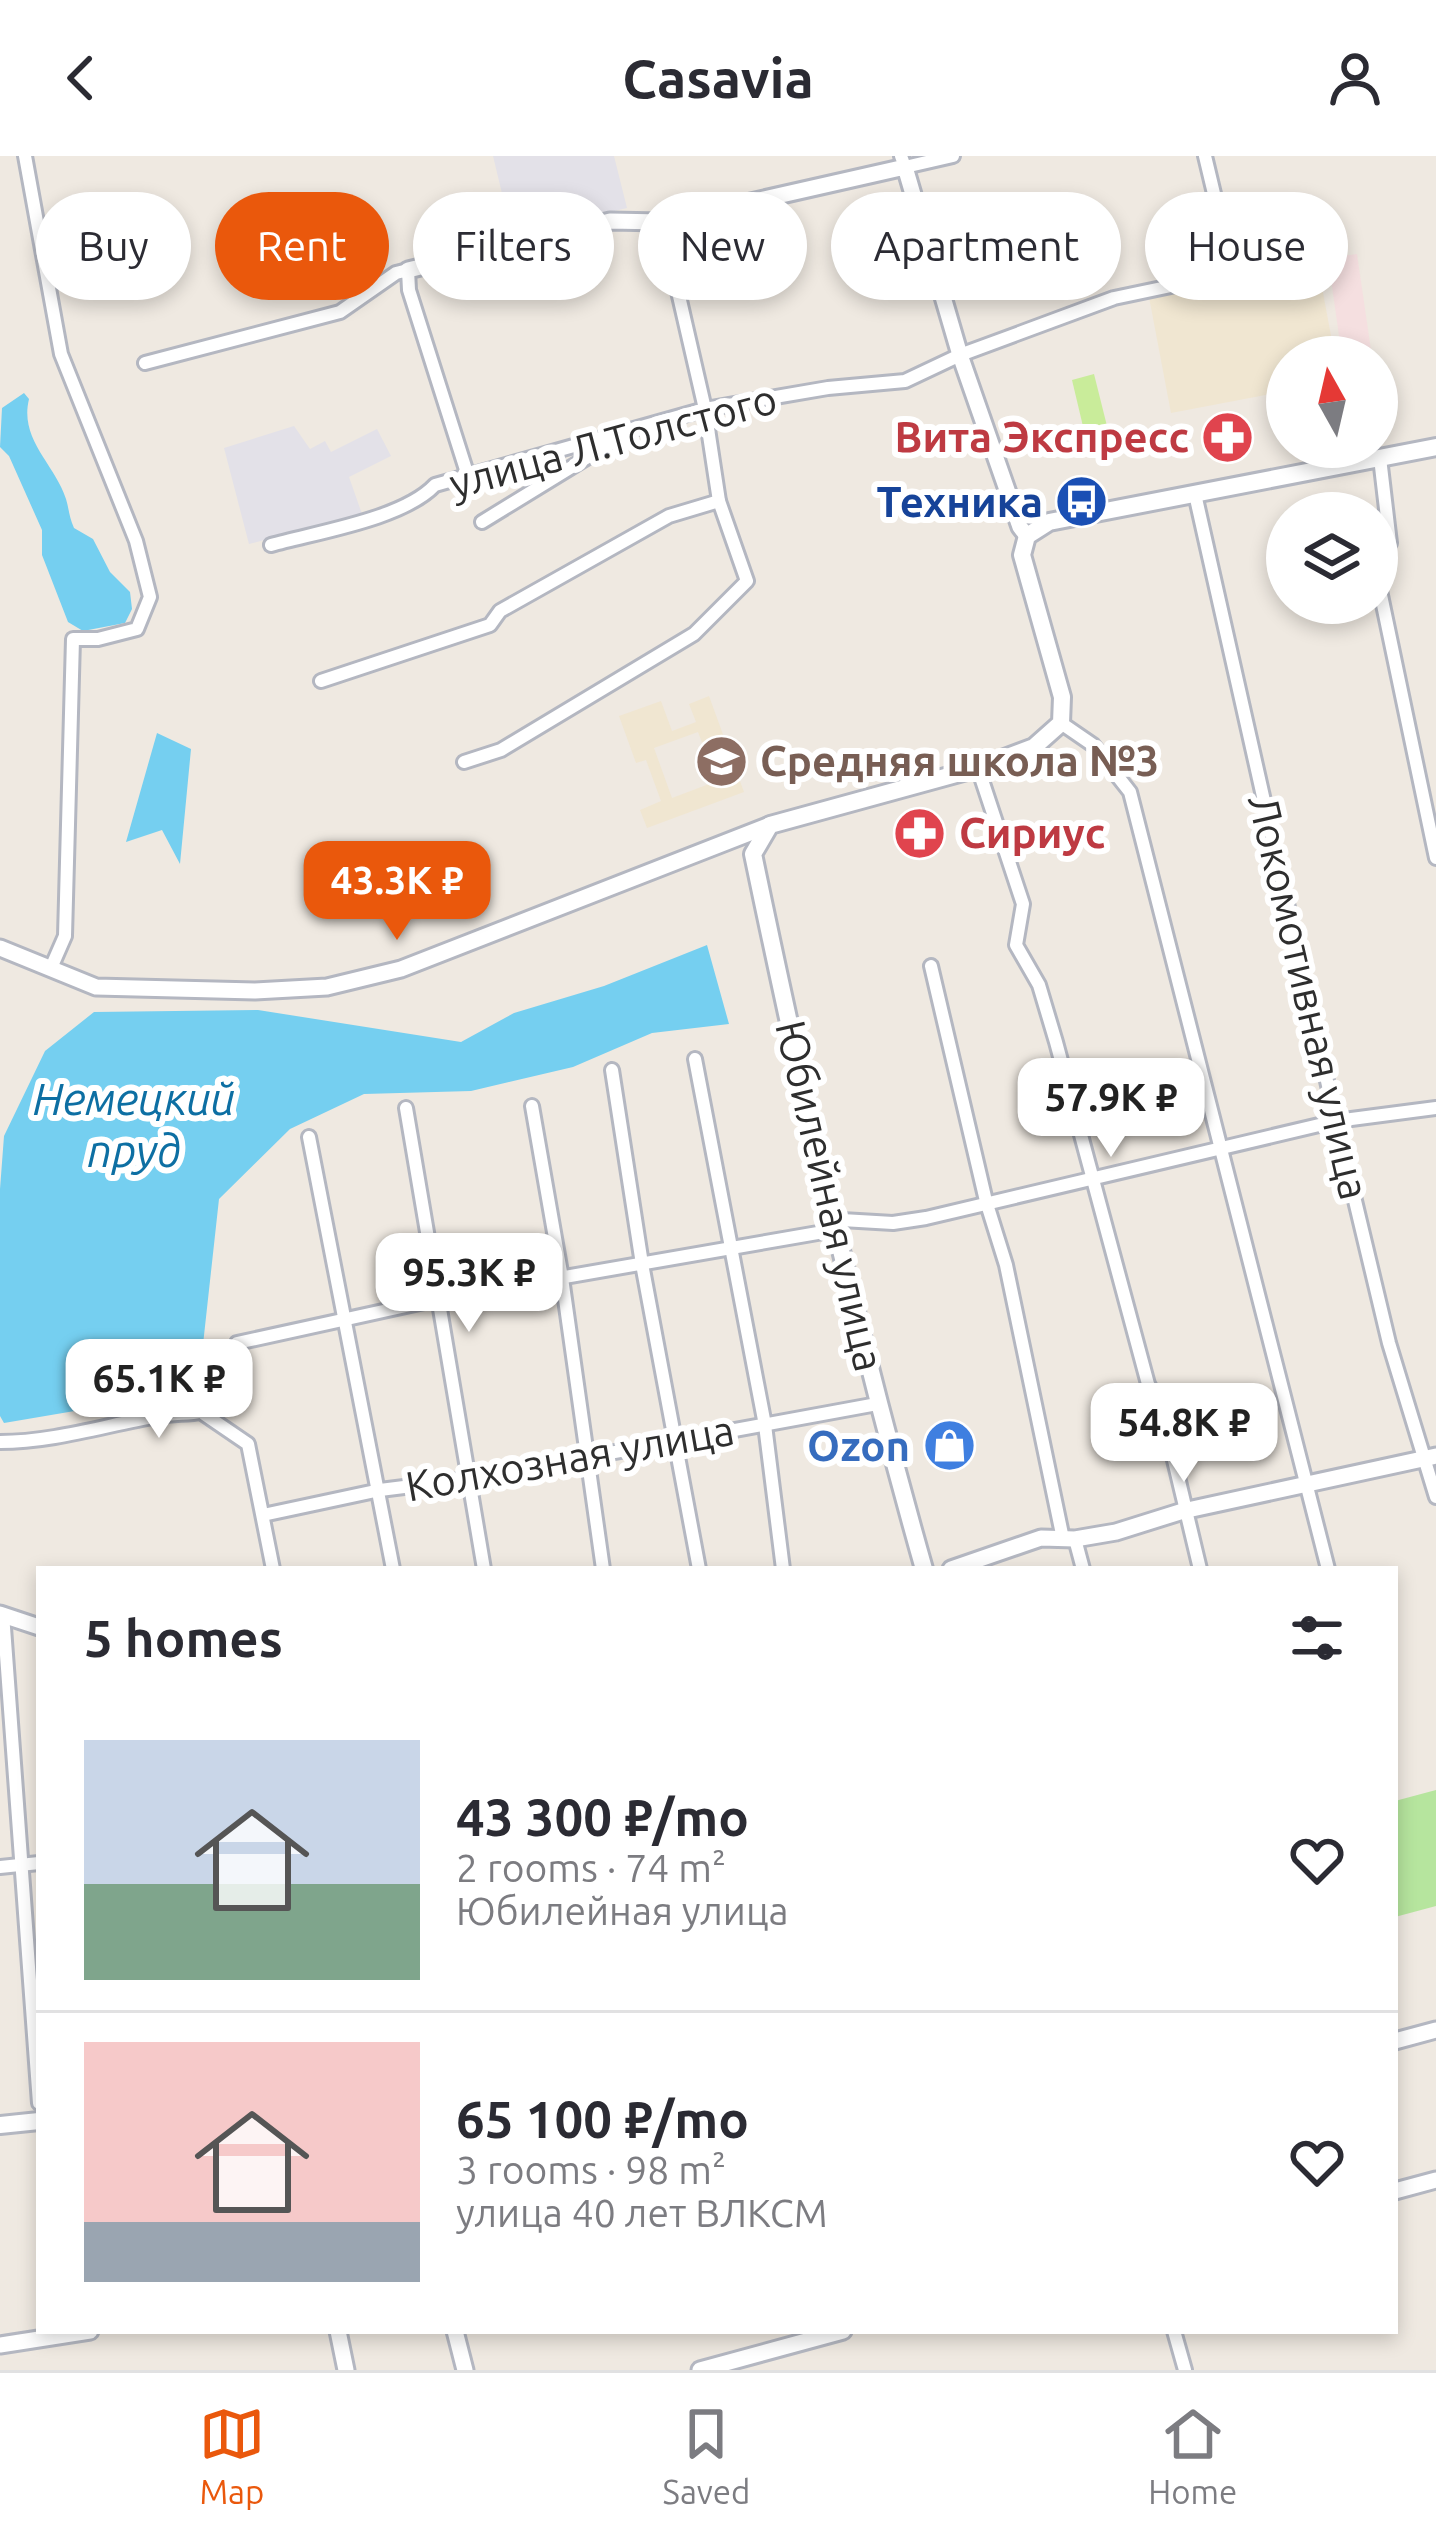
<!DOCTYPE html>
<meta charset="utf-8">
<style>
:root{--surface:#fff;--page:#f2f2f3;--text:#2b2b33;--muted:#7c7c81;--line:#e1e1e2;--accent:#ea580c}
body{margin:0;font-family:Ubuntu,sans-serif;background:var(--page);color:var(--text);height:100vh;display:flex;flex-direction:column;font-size:45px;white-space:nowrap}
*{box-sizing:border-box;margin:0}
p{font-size:39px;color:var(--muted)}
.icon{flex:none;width:66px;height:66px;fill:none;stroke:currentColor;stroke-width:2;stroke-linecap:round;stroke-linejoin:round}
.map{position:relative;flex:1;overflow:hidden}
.side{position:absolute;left:36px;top:1410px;width:1362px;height:768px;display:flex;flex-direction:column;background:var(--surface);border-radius:0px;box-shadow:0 6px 18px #0003}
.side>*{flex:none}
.hud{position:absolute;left:36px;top:36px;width:1365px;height:108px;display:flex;gap:24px}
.needle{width:78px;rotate:352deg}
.controls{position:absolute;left:1266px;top:180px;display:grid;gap:24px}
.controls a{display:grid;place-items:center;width:132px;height:132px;border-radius:50%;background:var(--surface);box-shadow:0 6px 18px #0003;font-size:60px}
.price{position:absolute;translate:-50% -102px;padding:0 27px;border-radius:24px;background:#fff;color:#222;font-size:39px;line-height:78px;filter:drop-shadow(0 3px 6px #0008)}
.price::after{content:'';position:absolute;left:50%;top:72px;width:36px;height:27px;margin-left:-18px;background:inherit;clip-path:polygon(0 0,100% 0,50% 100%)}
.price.current{background:var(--accent);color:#fff}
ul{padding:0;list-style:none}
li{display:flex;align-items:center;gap:36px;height:300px;padding:0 48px}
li+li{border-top:3px solid var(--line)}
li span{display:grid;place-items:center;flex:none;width:336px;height:240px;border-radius:0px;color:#555}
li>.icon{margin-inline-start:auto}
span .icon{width:144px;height:144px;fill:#fffc;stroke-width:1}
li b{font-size:51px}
h2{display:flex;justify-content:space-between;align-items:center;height:144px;padding:0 48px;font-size:51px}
.pill{padding:0 42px;border-radius:54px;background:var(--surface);box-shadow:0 6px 18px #0003;font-size:42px;line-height:108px}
.pill.current{background:var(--accent);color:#fff}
header{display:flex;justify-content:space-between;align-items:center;height:156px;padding:0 48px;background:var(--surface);font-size:54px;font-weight:700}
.tabs{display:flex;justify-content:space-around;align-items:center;height:168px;border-top:3px solid var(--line);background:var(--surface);font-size:33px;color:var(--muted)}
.tabs a{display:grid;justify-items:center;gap:6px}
.tabs .current{color:var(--accent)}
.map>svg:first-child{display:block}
.industrial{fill:#e3e1e8}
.education{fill:#f0e6d1;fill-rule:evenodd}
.medical{fill:#f5dfe0}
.green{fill:#b6e59e}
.pitch{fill:#c9ec9a}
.water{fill:#75cff0}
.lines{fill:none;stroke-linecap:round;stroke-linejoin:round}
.minor-casing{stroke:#b4b7c1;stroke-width:18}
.tertiary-casing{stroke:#b4b7c1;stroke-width:21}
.secondary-casing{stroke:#b4b7c1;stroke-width:22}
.minor{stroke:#fff;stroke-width:12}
.tertiary{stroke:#fff;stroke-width:15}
.secondary{stroke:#fff;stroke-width:16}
.labels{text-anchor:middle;stroke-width:12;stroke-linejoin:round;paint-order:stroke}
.health-label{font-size:42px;font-weight:bold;fill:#be3a42;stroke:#fff;text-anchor:end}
.street-label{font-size:42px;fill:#2e2e2e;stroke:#fff}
.transit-label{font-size:42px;font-weight:bold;fill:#164399;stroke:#fff;text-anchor:end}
.education-label{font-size:42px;font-weight:bold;fill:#785e54;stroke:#fff;text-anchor:start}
.shop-label{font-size:42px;font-weight:bold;fill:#366cbe;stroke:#fff;text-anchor:end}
.water-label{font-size:45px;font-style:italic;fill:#0d6fa3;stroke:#fff}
</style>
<header><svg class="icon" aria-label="back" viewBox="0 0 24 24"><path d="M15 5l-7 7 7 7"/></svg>Casavia<svg class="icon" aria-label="person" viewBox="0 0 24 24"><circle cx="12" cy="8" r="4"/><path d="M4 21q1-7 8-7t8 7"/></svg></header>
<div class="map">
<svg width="1436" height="2214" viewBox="0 0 1436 2214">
<rect width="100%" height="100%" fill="#efe9e1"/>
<!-- industrial -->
<g class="industrial">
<polygon points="493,0 614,0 627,52 512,79"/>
<polygon points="294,270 310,293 325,285 331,296 377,273 391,300 349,321 362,358 249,388 224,292"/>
</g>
<!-- education -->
<g class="education">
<polygon points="1318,110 1335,201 1287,201 1287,235 1171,257 1149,141"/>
<path d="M709,540L744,636L647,672L640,654L661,645L646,604L636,607L619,560L661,545L672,575L696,566L689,548ZM698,576L717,625L672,642L654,592Z"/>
</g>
<!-- medical -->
<polygon class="medical" points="1357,98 1372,201 1342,201 1328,102"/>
<!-- green -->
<polygon class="green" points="1436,1634 1436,1750 1395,1761 1395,1645"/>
<!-- pitch -->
<polygon class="pitch" points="1094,218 1109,278 1086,283 1072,224"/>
<!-- water -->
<g class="water">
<path d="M24,237L29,243C19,284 55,308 66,343C69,353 69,361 74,372L93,383L110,416L130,436L132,453L125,467L83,475L68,466L42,399V374L9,300L0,291L2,252Z"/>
<polygon points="157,577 191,593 180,708 162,674 126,686"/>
<polygon points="707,789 729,868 652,877 573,911 471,935 364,938 290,973 219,1043 198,1234 4,1267 0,1260 0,1033 4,980 45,895 94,856 258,854 461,886 514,857 604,830"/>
</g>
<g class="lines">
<defs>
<g id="minor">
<polyline points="25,0 61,198 136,385 150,441 137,473 98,483 73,483 65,780 51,812"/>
<polyline points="901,0 905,11 953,0"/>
<polyline points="145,207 340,156 396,117 408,114 409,134 468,320"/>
<polyline points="1195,338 1336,965 1389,1187 1436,1341"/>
<polyline points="482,366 619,282"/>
<path d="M271,389C317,376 403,363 435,329L705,253L828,232L905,225L960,199L1114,142L1233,117L1205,0"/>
<polyline points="1377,404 1390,387 1380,302"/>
<polyline points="1377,420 1436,702"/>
<polyline points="321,525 490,469 500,455 669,360 719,345"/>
<polyline points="1061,567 1093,589 1130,636 1328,1413"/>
<polyline points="464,606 501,594 694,478 747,425 719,345 705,253 662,66"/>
<polyline points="978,612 1023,748 1016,789 1039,829 1056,886 1148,1228 1162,1254 1200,1413"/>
<polyline points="931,810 986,1045 1006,1109 1063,1383"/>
<polyline points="695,903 765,1269 783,1413"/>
<polyline points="612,914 642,1108 699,1413"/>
<polyline points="532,950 562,1122 603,1413"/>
<polyline points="406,952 484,1413"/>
<polyline points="309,981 393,1413"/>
<polyline points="204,1258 248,1288 273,1413"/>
<path d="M0,1286C53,1286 106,1269 158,1260C182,1256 201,1260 222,1249L237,1187L438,1143L835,1074L842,1064L893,1067L926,1062L1336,965L1436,952"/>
<polyline points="263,1359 380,1334 468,1323 877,1248"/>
<polyline points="1075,1383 1083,1413"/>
<polyline points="3,1458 39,1947"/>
<polyline points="0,1711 39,1707"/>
<polyline points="1174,2175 1185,2214"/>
</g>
<g id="tertiary">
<polyline points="408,114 610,65 662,66 905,11 960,199 1020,371 1027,380"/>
<polyline points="0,792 96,831 255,835 327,831 401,813 770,669"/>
<polyline points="951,1413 1041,1382 1075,1383 1116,1376 1183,1355 1436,1300"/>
<polyline points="0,1458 39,1471"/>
<polyline points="1395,1885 1436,1874"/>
<polyline points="1395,2035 1436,2024"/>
<polyline points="338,2175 346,2214"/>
<polyline points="455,2175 465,2214"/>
<polyline points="0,2189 90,2175"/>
<polyline points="700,2214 843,2175"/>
</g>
<g id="secondary">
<path d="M924,1413C857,1177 803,938 753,698L770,669L978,612L1034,591L1061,567L1062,541L1022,399L1027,380L1049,366L1436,291"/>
<polyline points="0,1969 39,1965"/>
</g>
</defs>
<!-- minor casing -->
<use href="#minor" class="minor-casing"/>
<!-- tertiary casing -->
<use href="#tertiary" class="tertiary-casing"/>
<!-- secondary casing -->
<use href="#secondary" class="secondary-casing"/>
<!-- minor -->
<use href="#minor" class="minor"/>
<!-- tertiary -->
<use href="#tertiary" class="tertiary"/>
<!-- secondary -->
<use href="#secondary" class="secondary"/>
</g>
<!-- icons -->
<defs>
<symbol id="pharmacy-disc" viewBox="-11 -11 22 22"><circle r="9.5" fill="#e0444e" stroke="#fff"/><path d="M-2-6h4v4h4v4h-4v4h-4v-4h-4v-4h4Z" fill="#fff"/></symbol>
<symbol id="bus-disc" viewBox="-11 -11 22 22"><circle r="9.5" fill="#1a4fb4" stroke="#fff"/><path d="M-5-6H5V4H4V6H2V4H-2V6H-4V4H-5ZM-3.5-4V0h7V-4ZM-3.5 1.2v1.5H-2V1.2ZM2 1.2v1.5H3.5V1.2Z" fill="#fff"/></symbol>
<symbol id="school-disc" viewBox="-11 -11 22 22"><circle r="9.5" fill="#8d6e63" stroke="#fff"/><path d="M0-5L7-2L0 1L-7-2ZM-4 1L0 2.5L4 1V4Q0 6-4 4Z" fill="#fff"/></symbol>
<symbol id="shop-disc" viewBox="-11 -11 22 22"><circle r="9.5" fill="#3f7fe0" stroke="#fff"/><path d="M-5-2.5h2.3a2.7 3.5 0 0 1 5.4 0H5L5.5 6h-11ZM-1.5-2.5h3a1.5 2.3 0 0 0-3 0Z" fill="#fff"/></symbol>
</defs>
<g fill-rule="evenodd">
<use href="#pharmacy-disc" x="1198" y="252" width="59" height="59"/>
<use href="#bus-disc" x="1052" y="316" width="59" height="59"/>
<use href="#school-disc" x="692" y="576" width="59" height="59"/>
<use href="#pharmacy-disc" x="890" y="648" width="59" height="59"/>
<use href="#shop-disc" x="920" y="1260" width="59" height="59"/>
</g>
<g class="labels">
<!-- health labels -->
<g class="health-label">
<text x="1189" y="296">Вита Экспресс</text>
<text x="959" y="692" text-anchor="start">Сириус</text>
</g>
<!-- street labels -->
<g class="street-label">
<text transform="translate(613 285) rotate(-15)" y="15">улица Л.Толстого</text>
<text transform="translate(1309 841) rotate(77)" y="15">Локомотивная улица</text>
<text transform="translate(830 1040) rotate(77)" y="15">Юбилейная улица</text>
<text transform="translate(570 1302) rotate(-10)" y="15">Колхозная улица</text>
</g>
<!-- transit labels -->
<g class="transit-label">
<text x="1043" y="361">Техника</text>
</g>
<!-- education labels -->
<g class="education-label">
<text x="760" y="620">Средняя школа №3</text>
</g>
<!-- shop labels -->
<g class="shop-label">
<text x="910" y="1305">Ozon</text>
</g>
<!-- water labels -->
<g class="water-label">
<text x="134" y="959">Немецкий<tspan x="134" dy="52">пруд</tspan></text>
</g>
</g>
</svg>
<div class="controls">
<a><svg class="needle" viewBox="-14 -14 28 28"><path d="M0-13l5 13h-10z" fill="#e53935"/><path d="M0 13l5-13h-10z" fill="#7c7c81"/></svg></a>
<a><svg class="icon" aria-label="layers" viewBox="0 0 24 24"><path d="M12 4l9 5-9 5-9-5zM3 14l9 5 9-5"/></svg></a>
</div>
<b class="price current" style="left:397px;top:787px">43.3K ₽</b>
<b class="price" style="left:1111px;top:1004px">57.9K ₽</b>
<b class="price" style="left:469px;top:1179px">95.3K ₽</b>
<b class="price" style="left:159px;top:1285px">65.1K ₽</b>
<b class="price" style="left:1184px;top:1329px">54.8K ₽</b>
<div class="hud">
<a class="pill">Buy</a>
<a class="pill current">Rent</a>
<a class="pill">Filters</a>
<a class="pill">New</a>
<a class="pill">Apartment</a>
<a class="pill">House</a>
</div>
<section class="side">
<h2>5 homes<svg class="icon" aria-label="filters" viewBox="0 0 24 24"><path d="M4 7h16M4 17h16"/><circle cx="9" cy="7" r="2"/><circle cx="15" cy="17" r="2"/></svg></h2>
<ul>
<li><span style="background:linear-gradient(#c9d6e8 60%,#7fa58c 0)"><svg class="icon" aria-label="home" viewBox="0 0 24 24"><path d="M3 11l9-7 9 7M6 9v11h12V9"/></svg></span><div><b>43 300 ₽/mo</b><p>2 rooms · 74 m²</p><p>Юбилейная улица</p></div><svg class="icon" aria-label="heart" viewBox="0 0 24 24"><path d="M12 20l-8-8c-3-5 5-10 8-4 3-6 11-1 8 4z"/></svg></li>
<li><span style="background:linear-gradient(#f6c9c9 75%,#9aa5b1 0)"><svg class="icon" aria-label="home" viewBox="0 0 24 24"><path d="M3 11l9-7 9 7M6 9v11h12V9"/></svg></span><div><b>65 100 ₽/mo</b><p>3 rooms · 98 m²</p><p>улица 40 лет ВЛКСМ</p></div><svg class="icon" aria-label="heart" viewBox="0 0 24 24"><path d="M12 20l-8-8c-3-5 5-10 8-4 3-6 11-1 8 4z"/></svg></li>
</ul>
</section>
</div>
<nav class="tabs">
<a class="current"><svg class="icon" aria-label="map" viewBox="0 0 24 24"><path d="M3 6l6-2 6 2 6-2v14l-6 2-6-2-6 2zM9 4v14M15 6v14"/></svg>Map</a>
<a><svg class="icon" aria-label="saved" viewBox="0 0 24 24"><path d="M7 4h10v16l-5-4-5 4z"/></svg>Saved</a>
<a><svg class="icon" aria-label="home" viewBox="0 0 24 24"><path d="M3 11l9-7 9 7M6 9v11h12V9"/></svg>Home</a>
</nav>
